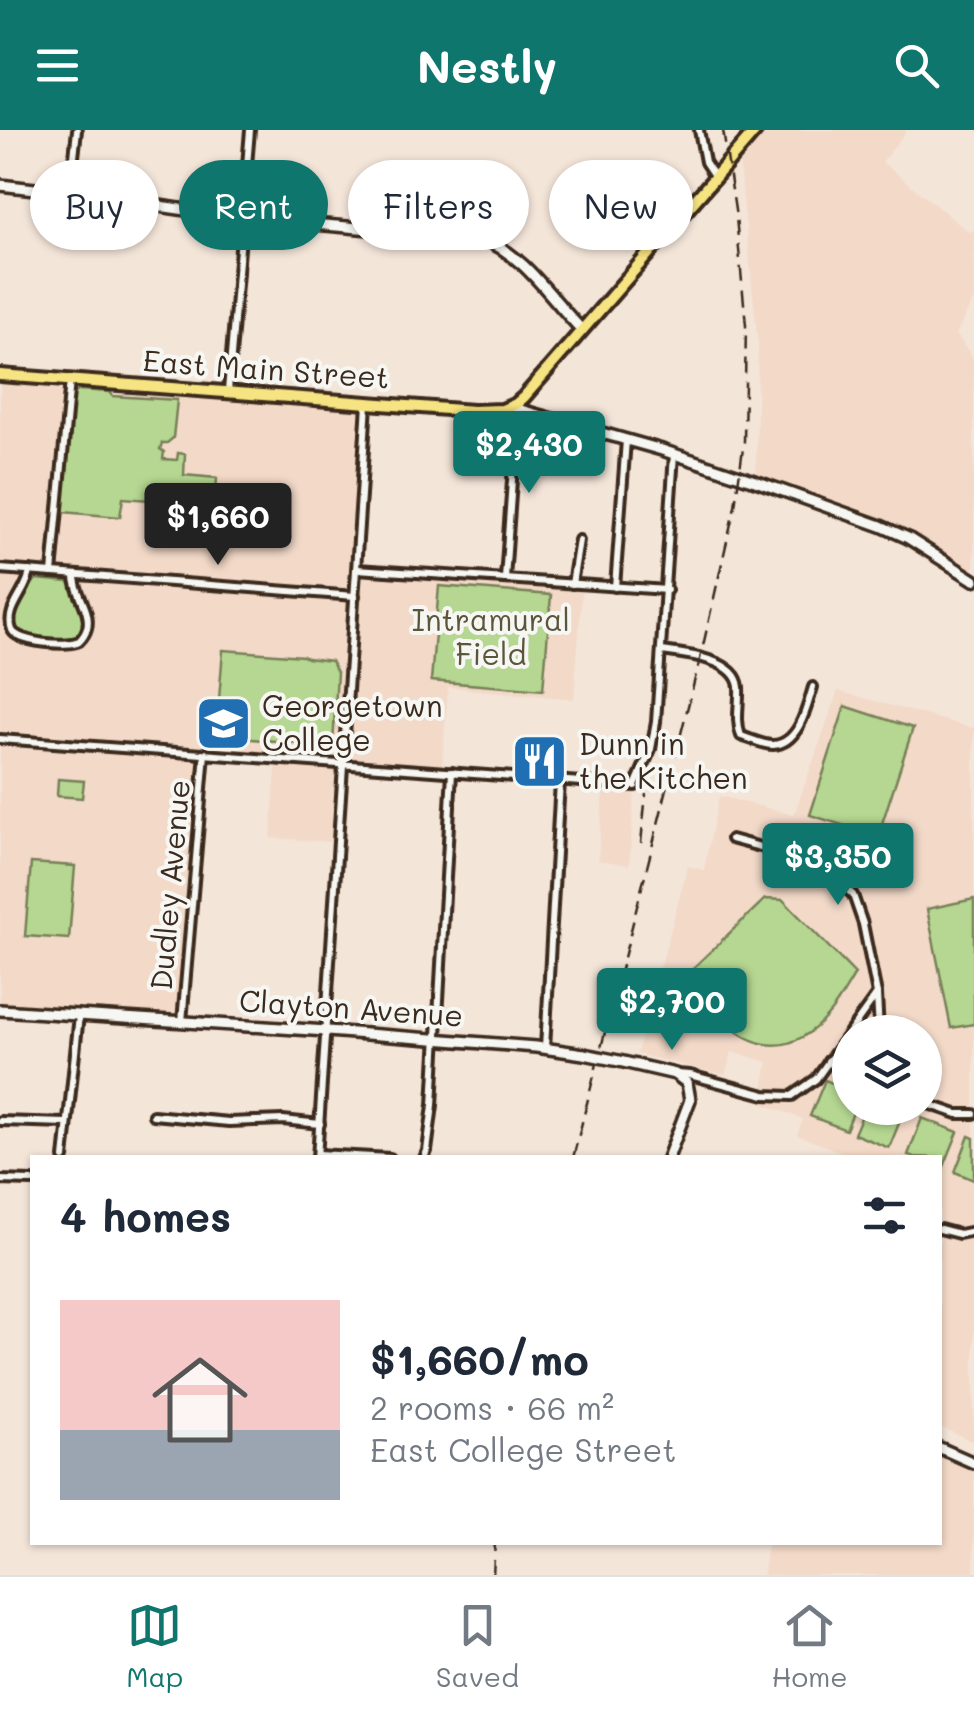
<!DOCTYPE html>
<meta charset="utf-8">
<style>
:root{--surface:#fff;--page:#f2f2f3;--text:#1f2937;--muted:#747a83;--line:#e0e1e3;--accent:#0f766e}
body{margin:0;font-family:Mali,sans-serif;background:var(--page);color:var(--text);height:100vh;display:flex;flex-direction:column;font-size:38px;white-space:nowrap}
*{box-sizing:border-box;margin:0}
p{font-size:32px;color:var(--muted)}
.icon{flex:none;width:55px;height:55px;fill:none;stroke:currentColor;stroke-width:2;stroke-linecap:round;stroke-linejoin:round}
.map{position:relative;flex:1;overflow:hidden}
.sheet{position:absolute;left:30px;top:1025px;width:912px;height:390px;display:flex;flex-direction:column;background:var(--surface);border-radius:0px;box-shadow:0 2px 8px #0004}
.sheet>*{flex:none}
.hud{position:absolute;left:30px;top:30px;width:915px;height:90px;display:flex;gap:20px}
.fabs{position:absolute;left:832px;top:885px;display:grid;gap:20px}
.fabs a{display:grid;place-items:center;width:110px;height:110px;border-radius:50%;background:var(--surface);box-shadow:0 2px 8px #0004;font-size:50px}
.price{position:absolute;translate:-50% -85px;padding:0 22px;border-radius:10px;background:var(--accent);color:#fff;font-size:32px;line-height:65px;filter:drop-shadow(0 2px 5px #0008)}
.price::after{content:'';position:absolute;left:50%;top:60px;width:30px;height:22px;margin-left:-15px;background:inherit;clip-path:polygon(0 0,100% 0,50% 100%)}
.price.active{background:#222;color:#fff}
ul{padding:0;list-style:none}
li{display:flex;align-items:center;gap:30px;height:250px;padding:0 30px}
li span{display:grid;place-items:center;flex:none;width:280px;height:200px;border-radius:0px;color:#555}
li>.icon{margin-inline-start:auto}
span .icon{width:120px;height:120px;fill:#fffc;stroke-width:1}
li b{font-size:42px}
h2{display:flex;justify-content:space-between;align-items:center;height:120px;padding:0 30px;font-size:42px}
.chip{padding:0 35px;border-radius:45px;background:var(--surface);box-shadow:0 2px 8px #0004;font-size:35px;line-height:90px}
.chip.active{background:var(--accent);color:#fff}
header{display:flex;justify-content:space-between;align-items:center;height:130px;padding:0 30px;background:var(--accent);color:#fff;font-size:45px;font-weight:700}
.menu{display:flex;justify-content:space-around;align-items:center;height:140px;border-top:2px solid var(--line);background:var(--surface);font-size:28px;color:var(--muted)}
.menu a{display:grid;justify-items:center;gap:5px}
.menu .active{color:var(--accent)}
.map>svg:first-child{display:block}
.built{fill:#f2d9c8;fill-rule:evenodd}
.green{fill:#b5d791;stroke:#788058;stroke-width:2.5}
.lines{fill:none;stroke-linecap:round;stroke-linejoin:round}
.street-casing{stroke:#3b2a1e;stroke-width:14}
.secondary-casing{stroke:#3b2a1e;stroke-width:16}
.primary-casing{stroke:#3b2a1e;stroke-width:18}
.street{stroke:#f6f6f2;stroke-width:6}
.secondary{stroke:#f6f6f2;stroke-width:9}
.primary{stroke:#f6e381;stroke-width:10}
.rail{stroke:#3b2a1e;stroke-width:2.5;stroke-dasharray:15 8;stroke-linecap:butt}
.secondary-bridge-casing{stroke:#3b2a1e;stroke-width:16;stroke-linecap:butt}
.secondary-bridge{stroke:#f6f6f2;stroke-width:9}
.labels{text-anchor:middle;stroke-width:8;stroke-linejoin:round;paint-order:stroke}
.street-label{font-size:30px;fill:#3b2a1e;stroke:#f6f6f2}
.park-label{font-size:30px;fill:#5a553b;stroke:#f6f6f2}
.poi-label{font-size:30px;fill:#3b2a1e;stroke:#f6f6f2;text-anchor:start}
</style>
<header><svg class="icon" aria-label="menu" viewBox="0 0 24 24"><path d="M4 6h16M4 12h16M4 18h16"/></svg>Nestly<svg class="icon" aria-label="search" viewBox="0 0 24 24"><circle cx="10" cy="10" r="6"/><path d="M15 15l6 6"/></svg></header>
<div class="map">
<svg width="974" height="1445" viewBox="0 0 974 1445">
<rect width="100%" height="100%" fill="#f4e5d9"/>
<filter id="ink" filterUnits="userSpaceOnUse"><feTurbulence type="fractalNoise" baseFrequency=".01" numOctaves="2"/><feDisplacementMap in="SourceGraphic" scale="20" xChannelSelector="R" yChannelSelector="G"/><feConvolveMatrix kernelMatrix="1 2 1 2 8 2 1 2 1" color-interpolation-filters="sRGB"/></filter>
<g filter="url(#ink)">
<!-- built -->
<g class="built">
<polygon points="767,0 907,0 882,32 970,103 974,99 974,169 956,204 974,230 974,445 924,411 880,389 756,346 758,213 739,28"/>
<polygon points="0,249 364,275 353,443 582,459 574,569 448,557 442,635 340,631 334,712 271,708 277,625 203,619 181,888 0,877"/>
<path d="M838,561L972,598L974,597V1312L940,1297V1028L854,1027L797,1005L803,989L761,973L768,932L732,922L725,945L637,924L688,736L704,740L719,666L794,685ZM850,902H925V978H850Z"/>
<polygon points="604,654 635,656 629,735 598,730"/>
<polygon points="940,1325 974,1340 974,1445 763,1445 767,1413 940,1412"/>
</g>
<!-- green -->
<g class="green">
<polygon points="80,260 110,262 113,266 177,270 173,308 167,313 162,313 160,319 164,322 163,329 177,330 178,323 185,324 184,345 217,348 216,362 193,361 188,390 165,407 162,407 161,402 164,371 123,368 120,387 63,382 73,264"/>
<path d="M36,449L69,452C79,471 95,495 72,510L28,507L17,501C11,479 24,466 36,449Z"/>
<polygon points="439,456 551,465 543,560 431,551"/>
<polygon points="223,520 303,526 307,528 331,531 337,542 333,616 216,606"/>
<polygon points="845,576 913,598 878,706 810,685"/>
<polygon points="58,649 84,651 82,668 57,666"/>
<polygon points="31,733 75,736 69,809 25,806"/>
<path d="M765,769L783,770L855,844C847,857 839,872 829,884C776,946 725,904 692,849L694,837Z"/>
<polygon points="974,769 974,894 951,898 927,779"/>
<polygon points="825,950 850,960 850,978 855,978 846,1000 810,986"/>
<polygon points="865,978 894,978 904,981 889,1018 854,1004"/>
<polygon points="922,988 958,1002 943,1039 940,1038 940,1028 915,1027 908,1025"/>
<polygon points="969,1006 974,1008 974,1050 955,1042"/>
</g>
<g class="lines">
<defs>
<g id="street">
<polyline points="699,0 705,32 715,47"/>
<polyline points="70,63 77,0"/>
<polyline points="228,261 250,0"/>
<polyline points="0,439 355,466"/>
<polyline points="357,439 667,460"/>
<path d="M30,441C28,461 4,479 12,500C18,513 68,517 79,511C82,508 86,502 87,498C92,480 74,463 75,445"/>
<polyline points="52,443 70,250"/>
<polyline points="505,449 517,280"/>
<polyline points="572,454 579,410"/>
<polyline points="615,457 626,310"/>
<path d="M661,521C683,524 736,528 739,557C740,574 735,589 741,606C751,609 763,615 773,615C799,614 807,577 813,557"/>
<polyline points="0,609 635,656 651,619 656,592 674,324"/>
<polyline points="731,709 819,733 853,765 863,794 877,864 879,902"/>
<polyline points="182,892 205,623"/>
<polyline points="545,918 560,651"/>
<polyline points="828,931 850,943"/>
<polyline points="677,944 690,945 765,965 792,966 816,949 877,864"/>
<polyline points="925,973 957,984 974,984"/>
<polyline points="153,985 229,992 283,990 320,994"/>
<polyline points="0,991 67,993"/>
<polyline points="318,1024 390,1028"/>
<polyline points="64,1028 79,885"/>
<polyline points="317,1028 367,274"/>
<polyline points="424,1028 427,1021 433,975 452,642"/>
<polyline points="0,1050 32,1051"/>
<polyline points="940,1099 959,1104 974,1101"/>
</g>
<g id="secondary">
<path d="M0,55L70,63L234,87L483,109C525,125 551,169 582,200"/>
<polyline points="510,277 662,320 761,353 881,396 908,408 974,450"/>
<polyline points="0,880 327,901 536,917 584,924"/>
<polyline points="619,931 675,944 687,953 690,970 668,1028"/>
<polyline points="940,1318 974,1333"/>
</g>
<polyline id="primary" points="0,245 473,281 502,280 516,274 524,267 756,0"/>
</defs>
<!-- street casing -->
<use href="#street" class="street-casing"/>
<!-- secondary casing -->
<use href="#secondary" class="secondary-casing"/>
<!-- primary casing -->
<use href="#primary" class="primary-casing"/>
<!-- street -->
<use href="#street" class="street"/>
<!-- secondary -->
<use href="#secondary" class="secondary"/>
<!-- primary -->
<use href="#primary" class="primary"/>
<!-- rail -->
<g class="rail">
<polyline points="641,713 646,664"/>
<polyline points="573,1028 700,529 735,376 744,311 746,195 736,87 723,0"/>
<polyline points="493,1445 495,1412"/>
</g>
<defs>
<polyline id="secondary-bridge" points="584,924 619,931"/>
</defs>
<!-- secondary-bridge casing -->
<use href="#secondary-bridge" class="secondary-bridge-casing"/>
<!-- secondary-bridge -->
<use href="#secondary-bridge" class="secondary-bridge"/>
</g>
</g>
<!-- icons -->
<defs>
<symbol id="university-square" viewBox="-11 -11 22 22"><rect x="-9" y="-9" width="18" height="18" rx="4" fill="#1f6fb2" stroke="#f6f6f2"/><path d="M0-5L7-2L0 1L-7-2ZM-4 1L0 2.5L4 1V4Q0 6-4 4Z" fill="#fff"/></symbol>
<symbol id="restaurant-square" viewBox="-11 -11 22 22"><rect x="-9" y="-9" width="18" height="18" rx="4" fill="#1f6fb2" stroke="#f6f6f2"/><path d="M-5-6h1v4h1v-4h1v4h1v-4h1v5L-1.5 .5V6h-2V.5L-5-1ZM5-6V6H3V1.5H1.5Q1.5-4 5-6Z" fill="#fff"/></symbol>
</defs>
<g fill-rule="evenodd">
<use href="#university-square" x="192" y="562" width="63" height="63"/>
<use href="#restaurant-square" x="508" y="600" width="63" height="63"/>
</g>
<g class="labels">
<!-- street labels -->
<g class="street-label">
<text transform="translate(266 240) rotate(4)" y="10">East Main Street</text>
<text transform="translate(171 755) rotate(-85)" y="10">Dudley Avenue</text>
<text transform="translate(351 879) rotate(4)" y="10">Clayton Avenue</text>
</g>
<!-- park labels -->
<g class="park-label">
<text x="491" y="501">Intramural<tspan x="491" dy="34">Field</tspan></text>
</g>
<!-- poi labels -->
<g class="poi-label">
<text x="262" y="587">Georgetown<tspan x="262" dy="34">College</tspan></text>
<text x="579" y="625">Dunn in<tspan x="579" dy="34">the Kitchen</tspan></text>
</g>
</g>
</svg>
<div class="fabs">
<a><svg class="icon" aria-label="layers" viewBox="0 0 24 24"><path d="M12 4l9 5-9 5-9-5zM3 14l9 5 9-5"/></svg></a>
</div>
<b class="price" style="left:529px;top:366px">$2,430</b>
<b class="price active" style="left:218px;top:438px">$1,660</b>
<b class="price" style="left:838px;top:778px">$3,350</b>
<b class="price" style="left:672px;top:923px">$2,700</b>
<div class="hud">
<a class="chip">Buy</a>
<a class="chip active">Rent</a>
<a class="chip">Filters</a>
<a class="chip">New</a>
</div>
<section class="sheet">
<h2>4 homes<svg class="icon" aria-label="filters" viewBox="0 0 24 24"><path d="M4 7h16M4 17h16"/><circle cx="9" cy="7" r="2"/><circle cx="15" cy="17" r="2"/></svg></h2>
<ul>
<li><span style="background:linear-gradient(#f6c9c9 65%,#9aa5b1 0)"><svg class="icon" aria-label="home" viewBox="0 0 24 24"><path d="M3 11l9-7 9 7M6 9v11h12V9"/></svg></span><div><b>$1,660/mo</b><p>2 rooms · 66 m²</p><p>East College Street</p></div></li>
</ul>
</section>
</div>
<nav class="menu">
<a class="active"><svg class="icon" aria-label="map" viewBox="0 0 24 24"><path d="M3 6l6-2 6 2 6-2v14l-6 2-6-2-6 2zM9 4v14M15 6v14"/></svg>Map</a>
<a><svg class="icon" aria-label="saved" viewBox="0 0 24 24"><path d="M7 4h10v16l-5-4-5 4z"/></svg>Saved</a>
<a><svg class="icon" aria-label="home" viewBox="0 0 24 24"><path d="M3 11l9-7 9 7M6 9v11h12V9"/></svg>Home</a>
</nav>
